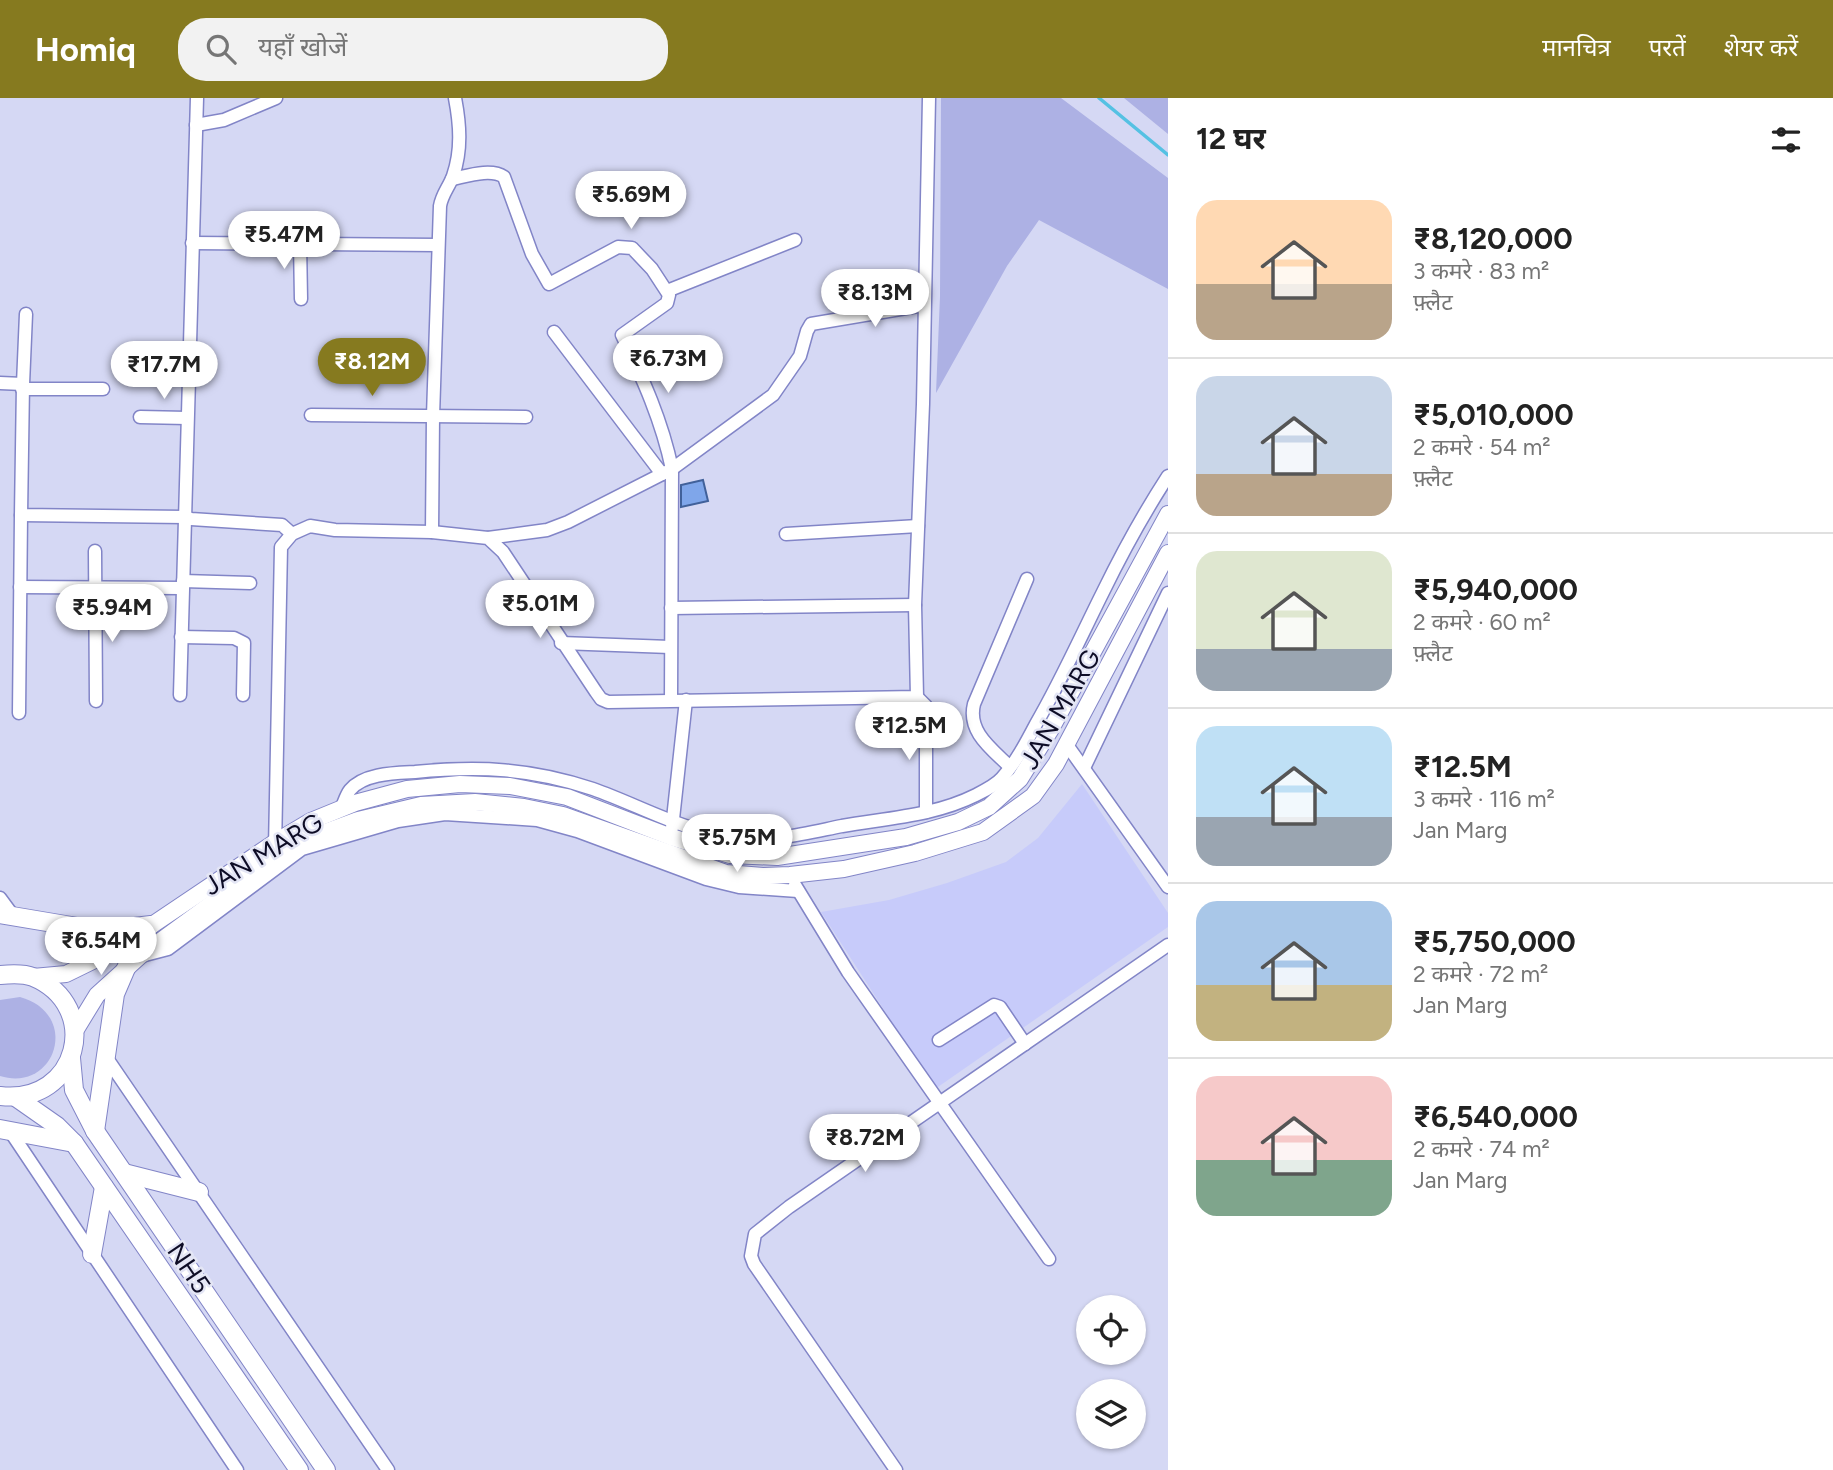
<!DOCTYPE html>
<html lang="hi">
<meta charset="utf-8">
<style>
:root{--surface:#fff;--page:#f2f2f2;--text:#222;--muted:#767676;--line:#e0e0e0;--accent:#867a1f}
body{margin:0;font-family:Figtree,"Noto Sans Devanagari",sans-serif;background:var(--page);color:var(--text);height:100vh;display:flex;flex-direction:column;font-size:26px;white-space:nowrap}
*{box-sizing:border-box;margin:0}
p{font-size:23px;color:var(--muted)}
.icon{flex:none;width:38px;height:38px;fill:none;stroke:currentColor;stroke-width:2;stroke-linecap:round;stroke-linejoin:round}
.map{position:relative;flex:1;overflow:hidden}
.sheet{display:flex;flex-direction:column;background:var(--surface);width:665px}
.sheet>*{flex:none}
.buttons{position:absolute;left:1076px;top:1197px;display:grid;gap:14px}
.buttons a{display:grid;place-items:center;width:70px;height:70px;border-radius:50%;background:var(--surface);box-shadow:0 2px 5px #0004;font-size:35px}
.price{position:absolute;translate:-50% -60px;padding:0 16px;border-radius:24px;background:#fff;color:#222;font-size:23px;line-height:46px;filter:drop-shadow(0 2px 4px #0008)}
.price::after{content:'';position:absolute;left:50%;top:42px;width:21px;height:16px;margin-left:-10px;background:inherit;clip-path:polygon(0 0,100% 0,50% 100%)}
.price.selected{background:var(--accent);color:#fff}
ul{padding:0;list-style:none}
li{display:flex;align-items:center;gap:21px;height:175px;padding:0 28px}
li+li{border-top:2px solid var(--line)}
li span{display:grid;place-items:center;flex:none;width:196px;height:140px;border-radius:21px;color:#555}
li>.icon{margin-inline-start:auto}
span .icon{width:84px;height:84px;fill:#fffc;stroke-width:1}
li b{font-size:30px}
h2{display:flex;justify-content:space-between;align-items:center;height:84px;padding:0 28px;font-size:30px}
header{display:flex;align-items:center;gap:42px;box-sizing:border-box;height:98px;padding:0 35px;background:var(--accent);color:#fff}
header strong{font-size:33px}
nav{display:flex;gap:38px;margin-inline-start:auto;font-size:24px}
.search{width:490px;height:63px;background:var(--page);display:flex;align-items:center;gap:18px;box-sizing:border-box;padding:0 24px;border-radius:28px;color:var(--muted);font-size:26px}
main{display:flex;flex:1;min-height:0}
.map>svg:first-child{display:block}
.built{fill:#c7cbfa}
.green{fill:#adb1e4}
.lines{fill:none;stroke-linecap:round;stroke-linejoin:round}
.stream{stroke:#55c1e3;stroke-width:3.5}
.building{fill:#7fa6ea;stroke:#41619a;stroke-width:2}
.minor-casing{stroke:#8285c7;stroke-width:15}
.major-casing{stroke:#8285c7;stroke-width:18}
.highway-casing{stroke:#8285c7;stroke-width:20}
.minor{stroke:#fff;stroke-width:12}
.major{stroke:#fff;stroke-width:16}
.highway{stroke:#fff;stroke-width:18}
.labels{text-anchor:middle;stroke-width:5;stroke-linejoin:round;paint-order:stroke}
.street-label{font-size:26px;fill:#0e0d26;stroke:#e4e6f5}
</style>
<header>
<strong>Homiq</strong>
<div class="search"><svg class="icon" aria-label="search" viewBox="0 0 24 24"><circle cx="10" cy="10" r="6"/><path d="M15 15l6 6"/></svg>यहाँ खोजें</div>
<nav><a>मानचित्र</a><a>परतें</a><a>शेयर करें</a></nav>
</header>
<main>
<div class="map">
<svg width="1168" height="1372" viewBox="0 0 1168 1372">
<rect width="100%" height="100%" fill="#d5d8f4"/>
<!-- built -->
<polygon class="built" points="1082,686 1168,815 1168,829 935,991 821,814 889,802 947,785 1006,764 1038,740"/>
<!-- green -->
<g class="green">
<polygon points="941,0 1061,0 1168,80 1168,191 1039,122 1007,168 936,295 940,198"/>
<polygon points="1124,0 1168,0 1168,36"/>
<path d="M20,899C81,916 56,995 0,978V902Z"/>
</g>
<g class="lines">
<!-- stream -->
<polyline class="stream" points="1099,0 1168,57"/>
</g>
<!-- building -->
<polygon class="building" points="703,382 708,403 681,409 681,387"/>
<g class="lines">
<defs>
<g id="minor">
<polyline points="196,27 224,22 276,0"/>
<path d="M452,81C467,78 491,70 504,79L532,156L549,186L618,149L632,150L652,171L669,197L667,205L622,237C643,281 662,323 672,371L773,297L800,258L807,233L811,226L924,207"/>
<polyline points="192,145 438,147"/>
<polyline points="300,145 301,201"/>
<polyline points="667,193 795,142"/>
<polyline points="554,234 662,376"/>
<polyline points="0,285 23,286 21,417 185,419 191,421 282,427 292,436"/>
<polyline points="23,286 26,216"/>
<polyline points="22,291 103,291"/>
<polyline points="311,317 526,319"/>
<polyline points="140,319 187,320"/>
<path d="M432,434L433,318L440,108C442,96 449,89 453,78C462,52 460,26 455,0"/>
<polyline points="786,436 918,428"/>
<polyline points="488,440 547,432 568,424 672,371 671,602"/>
<polyline points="95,453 96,603"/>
<polyline points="183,483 250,485"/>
<polyline points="20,489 182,490"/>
<polyline points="671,510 915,507"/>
<polyline points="181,539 234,540 244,545 243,597"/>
<polyline points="561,545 670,549"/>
<polyline points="180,597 197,0"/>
<polyline points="917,599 926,608 926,714"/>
<polyline points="19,615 21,417"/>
<polyline points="1067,647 1168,789"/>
<path d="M1010,669C992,651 967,634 974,606L1027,481"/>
<polyline points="1084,670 1168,495"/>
<path d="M341,711C344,705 346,697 350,692C364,675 396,675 415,674C479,668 531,670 593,691C641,708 686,735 738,740C774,744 807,735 842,728C888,720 934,718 976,697C984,693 996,687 1002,680C1016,664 1026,645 1036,626C1061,583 1081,538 1103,494C1122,455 1144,415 1168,378"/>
<polyline points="672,730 686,602"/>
<polyline points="275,750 281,449 292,436 310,428 335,432 432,434 488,440 503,454 596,594 601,601 608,604 917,599 915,507 923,306 929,0"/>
<polyline points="795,787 848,874 1049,1161"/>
<polyline points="0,800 14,819"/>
<polyline points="145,857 168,851 302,751 398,723 445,716 537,722 577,733 706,781 739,789 798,793"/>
<polyline points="939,942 994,907 1000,909 1025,946"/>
<polyline points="106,959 388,1372"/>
<polyline points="10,1033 237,1372"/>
<polyline points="896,1372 754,1166 751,1158 755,1136 789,1109 1168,847"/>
</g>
<g id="major">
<polyline points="33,879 66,876 115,852 274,745 311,723 355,705 407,691 460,686 510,688 567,699 671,739 730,757 777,759 835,750 906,739 958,724 989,709 1020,681 1051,631 1168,416"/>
<polyline points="75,933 97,897 140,858 237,787 304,742 358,722 421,707 475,704 524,709 563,717 726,775 763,778 790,777 844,771 915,755 983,734 1033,698 1056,666 1168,455"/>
</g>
<g id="highway">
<polyline points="0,816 101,833 151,827"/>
<path d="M0,877C10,876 23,875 33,879C103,908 79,1007 0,998"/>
<polyline points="71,960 74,992 95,1033 326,1372"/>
<polyline points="17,1000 57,1028 74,1045 299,1372"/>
<polyline points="0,1031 74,1045"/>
<polyline points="95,1033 115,896 127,868"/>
<polyline points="124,1075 199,1094"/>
<polyline points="92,1156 104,1089"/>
</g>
</defs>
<!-- minor casing -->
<use href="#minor" class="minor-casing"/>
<!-- major casing -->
<use href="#major" class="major-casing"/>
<!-- highway casing -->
<use href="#highway" class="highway-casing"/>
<!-- minor -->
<use href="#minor" class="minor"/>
<!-- major -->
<use href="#major" class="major"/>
<!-- highway -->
<use href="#highway" class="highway"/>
</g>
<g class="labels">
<!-- street labels -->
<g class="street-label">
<text transform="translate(1060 611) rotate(-60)" y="9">JAN MARG</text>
<text transform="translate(263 756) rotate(-31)" y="9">JAN MARG</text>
<text transform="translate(189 1170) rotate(56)" y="9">NH5</text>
</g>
</g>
</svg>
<div class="buttons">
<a><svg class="icon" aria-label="locate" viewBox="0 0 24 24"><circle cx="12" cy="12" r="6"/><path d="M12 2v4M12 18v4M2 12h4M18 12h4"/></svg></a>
<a><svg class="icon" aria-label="layers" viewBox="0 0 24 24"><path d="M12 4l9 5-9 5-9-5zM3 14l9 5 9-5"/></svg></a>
</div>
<b class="price" style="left:631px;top:133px">₹5.69M</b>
<b class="price" style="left:284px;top:173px">₹5.47M</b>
<b class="price" style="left:875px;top:231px">₹8.13M</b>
<b class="price" style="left:668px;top:297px">₹6.73M</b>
<b class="price selected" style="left:372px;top:300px">₹8.12M</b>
<b class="price" style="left:164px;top:303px">₹17.7M</b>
<b class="price" style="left:540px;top:542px">₹5.01M</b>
<b class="price" style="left:112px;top:546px">₹5.94M</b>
<b class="price" style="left:909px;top:664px">₹12.5M</b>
<b class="price" style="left:737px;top:776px">₹5.75M</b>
<b class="price" style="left:101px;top:879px">₹6.54M</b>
<b class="price" style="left:865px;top:1076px">₹8.72M</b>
</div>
<section class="sheet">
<h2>12 घर<svg class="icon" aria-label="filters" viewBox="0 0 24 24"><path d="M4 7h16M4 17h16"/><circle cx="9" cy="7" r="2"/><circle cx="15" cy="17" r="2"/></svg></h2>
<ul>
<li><span style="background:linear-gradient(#ffd9b3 60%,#b9a48a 0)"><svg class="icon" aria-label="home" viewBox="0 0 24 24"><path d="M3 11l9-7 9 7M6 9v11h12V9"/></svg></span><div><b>₹8,120,000</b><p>3 कमरे · 83 m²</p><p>फ़्लैट</p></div></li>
<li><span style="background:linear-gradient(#c9d6e8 70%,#b9a48a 0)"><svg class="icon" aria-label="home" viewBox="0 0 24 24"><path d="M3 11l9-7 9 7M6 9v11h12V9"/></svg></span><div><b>₹5,010,000</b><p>2 कमरे · 54 m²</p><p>फ़्लैट</p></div></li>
<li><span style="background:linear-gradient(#dfe7d0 70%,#9aa5b1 0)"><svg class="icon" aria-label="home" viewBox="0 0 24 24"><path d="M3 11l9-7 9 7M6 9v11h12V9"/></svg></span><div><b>₹5,940,000</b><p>2 कमरे · 60 m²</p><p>फ़्लैट</p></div></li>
<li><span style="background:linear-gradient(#bfe0f5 65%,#9aa5b1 0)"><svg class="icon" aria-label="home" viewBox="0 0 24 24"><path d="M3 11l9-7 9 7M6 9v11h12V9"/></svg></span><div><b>₹12.5M</b><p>3 कमरे · 116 m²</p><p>Jan Marg</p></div></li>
<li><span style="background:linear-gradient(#a9c7e8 60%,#c2b280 0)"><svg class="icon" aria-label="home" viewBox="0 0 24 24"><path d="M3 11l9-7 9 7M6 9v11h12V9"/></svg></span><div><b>₹5,750,000</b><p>2 कमरे · 72 m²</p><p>Jan Marg</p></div></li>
<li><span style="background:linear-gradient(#f6c9c9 60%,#7fa58c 0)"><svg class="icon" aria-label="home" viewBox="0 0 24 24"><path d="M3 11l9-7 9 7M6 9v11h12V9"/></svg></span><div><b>₹6,540,000</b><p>2 कमरे · 74 m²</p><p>Jan Marg</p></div></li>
</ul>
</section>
</main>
